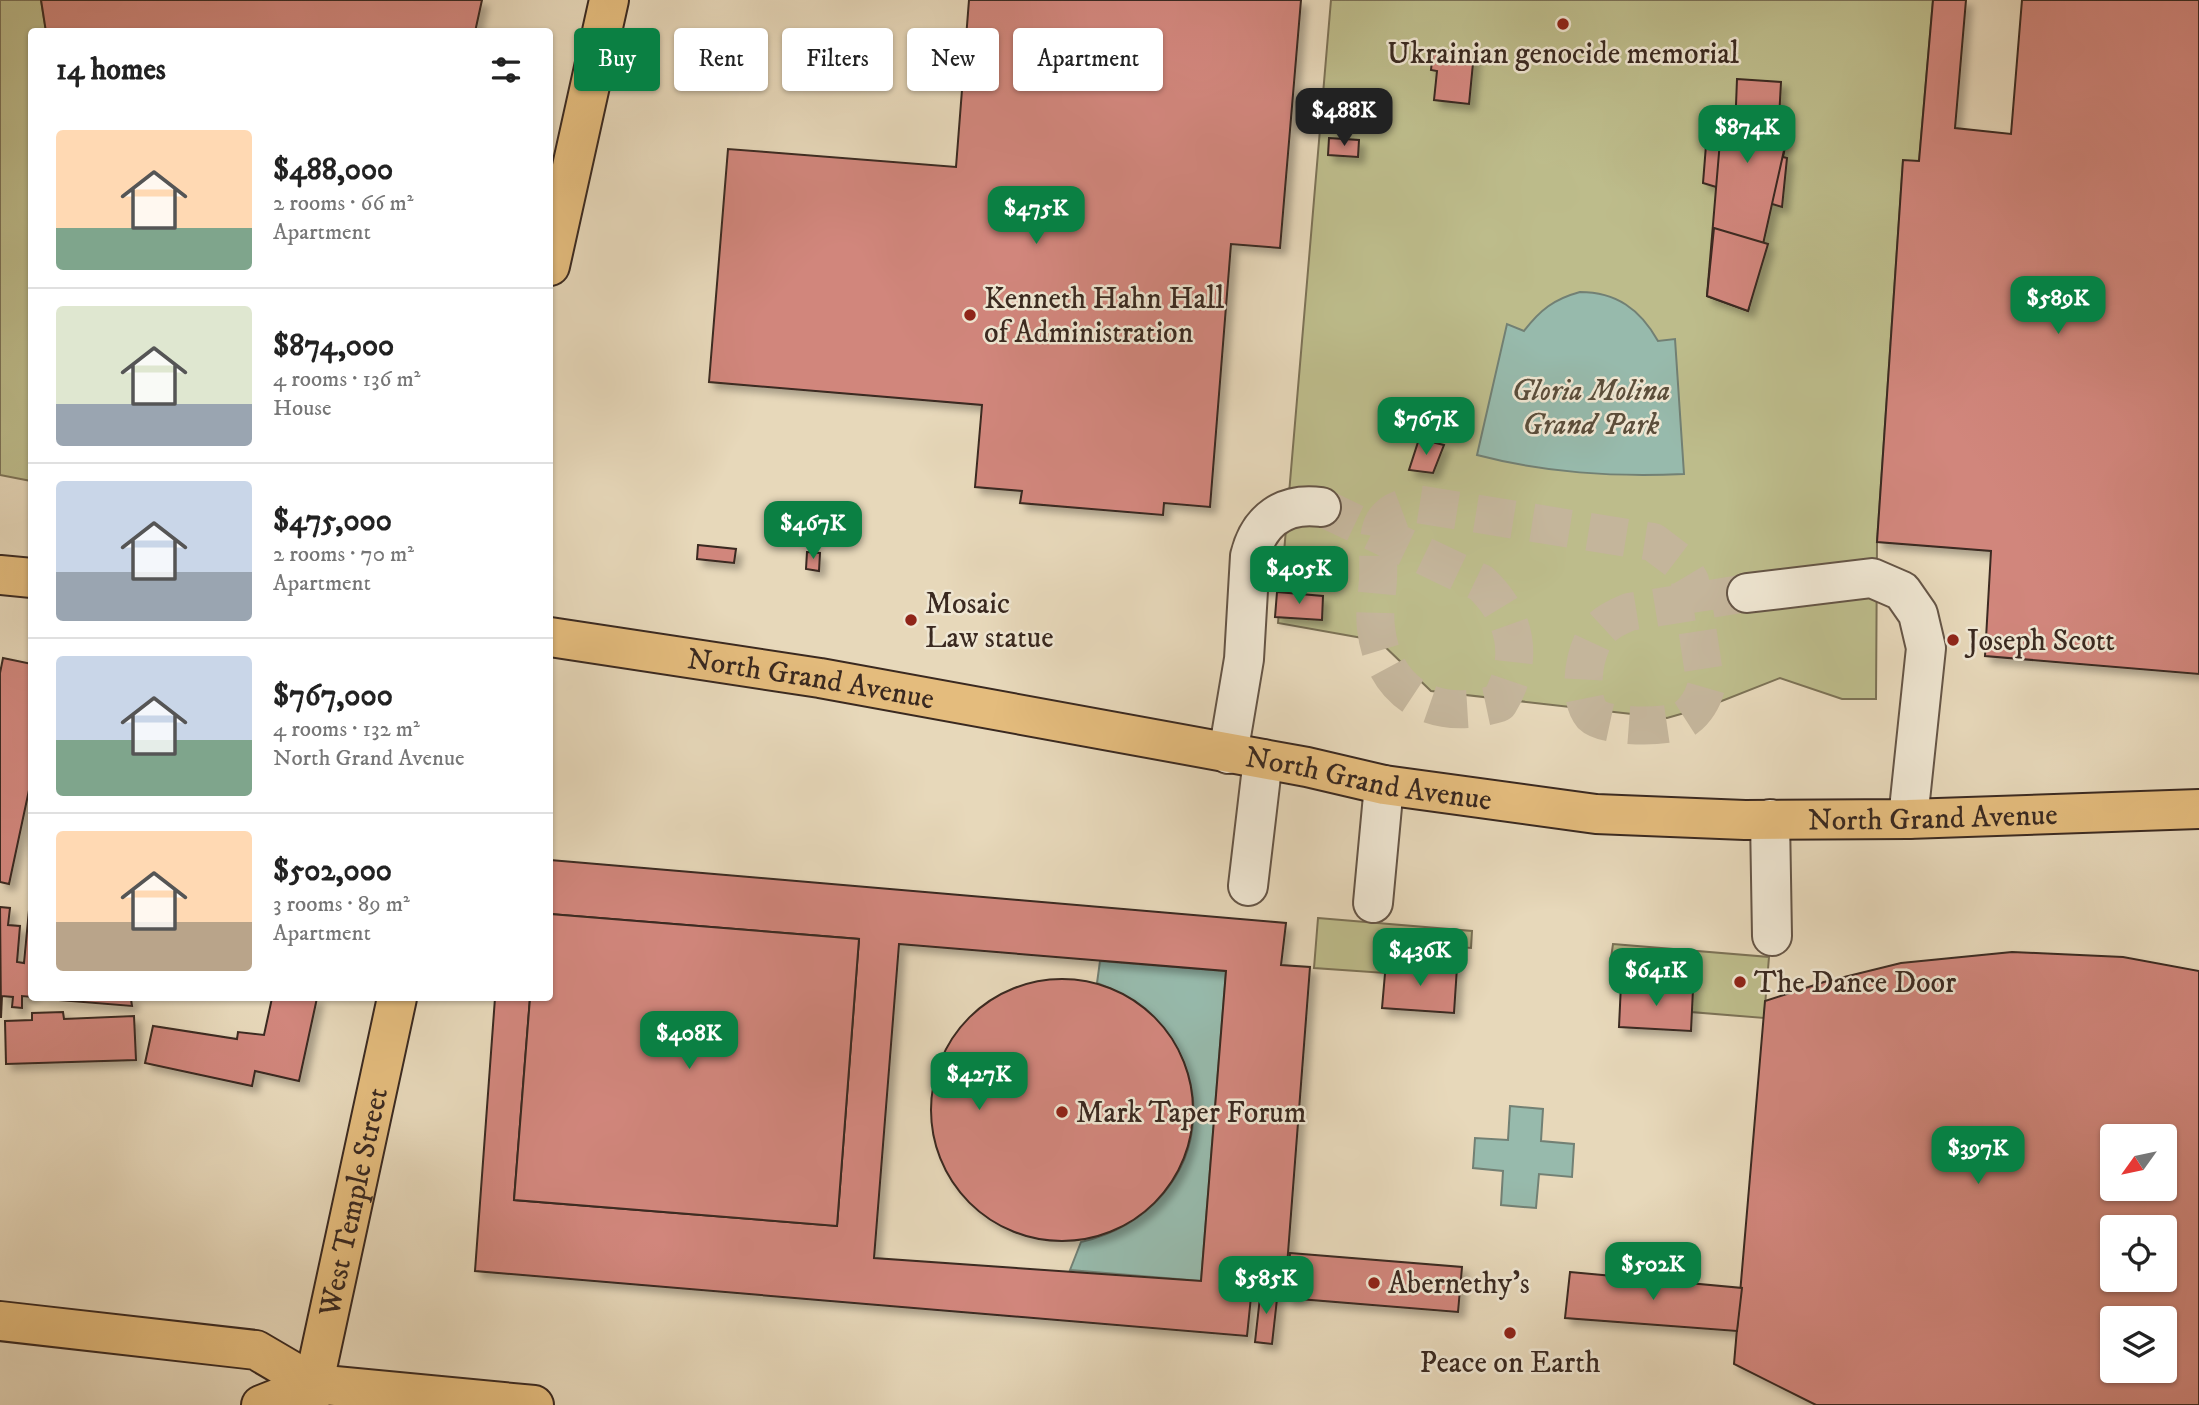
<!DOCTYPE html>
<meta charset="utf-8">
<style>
:root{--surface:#fff;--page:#f2f2f2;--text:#222;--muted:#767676;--line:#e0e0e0;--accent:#0b8043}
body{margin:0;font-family:"IM FELL DW Pica",serif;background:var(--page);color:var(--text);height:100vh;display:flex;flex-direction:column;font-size:26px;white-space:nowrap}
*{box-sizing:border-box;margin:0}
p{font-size:23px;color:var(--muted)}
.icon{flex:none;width:38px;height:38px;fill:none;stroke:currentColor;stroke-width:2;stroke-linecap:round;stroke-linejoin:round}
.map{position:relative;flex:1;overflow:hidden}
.sheet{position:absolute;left:28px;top:28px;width:525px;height:973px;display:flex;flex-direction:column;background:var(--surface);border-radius:7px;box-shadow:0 2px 5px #0004}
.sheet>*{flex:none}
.banner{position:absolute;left:574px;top:28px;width:665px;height:63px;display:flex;gap:14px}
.needle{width:46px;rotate:237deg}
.fabs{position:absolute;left:2100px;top:1124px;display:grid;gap:14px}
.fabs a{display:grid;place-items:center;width:77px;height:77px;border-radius:7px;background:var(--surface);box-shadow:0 2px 5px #0004;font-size:35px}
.price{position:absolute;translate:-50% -60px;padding:0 16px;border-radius:14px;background:var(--accent);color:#fff;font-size:23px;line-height:46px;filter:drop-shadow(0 2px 4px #0008)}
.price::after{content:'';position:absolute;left:50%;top:42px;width:21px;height:16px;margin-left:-10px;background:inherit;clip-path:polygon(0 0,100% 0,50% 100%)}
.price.on{background:#222;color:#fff}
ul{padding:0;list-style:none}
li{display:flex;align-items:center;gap:21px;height:175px;padding:0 28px}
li+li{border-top:2px solid var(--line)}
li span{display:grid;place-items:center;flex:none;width:196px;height:140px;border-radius:7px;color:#555}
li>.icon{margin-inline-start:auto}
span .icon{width:84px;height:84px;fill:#fffc;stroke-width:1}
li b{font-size:30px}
h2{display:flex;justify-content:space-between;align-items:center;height:84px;padding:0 28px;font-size:30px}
.tag{padding:0 24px;border-radius:7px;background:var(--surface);box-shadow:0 2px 5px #0004;font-size:24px;line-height:63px}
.tag.on{background:var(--accent);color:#fff}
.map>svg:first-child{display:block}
.green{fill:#bdbc8b;stroke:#7c7256;stroke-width:2}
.water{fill:#97baac;stroke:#728074;stroke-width:2}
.building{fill:#d1867c;stroke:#3a2920;stroke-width:2;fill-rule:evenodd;filter:url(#shadow)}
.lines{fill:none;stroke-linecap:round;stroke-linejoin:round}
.minor-tunnel{stroke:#c4b59b;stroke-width:38;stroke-dasharray:38 19;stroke-linecap:butt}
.minor-casing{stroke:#655546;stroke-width:42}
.major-casing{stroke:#3a2920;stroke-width:42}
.highway-casing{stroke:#3a2920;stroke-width:42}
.minor{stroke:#efe6d2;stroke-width:38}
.major{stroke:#e4bc7d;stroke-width:38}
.highway{stroke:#e4bc7d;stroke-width:38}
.poi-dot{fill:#8f2418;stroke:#efe6d2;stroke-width:2.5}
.labels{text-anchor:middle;stroke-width:5;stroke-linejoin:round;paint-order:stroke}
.poi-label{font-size:30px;fill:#3a2920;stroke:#efe6d2;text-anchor:start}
.park-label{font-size:30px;font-style:italic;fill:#5b4e3b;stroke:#efe6d2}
.street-label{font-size:30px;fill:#3a2920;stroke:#efe6d2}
</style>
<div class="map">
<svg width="2199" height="1405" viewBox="0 0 2199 1405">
<defs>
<filter id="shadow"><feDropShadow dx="6" dy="6" stdDeviation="3.5" flood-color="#0004"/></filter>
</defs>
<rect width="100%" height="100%" fill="#e7d8ba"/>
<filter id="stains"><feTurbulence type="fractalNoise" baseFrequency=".00286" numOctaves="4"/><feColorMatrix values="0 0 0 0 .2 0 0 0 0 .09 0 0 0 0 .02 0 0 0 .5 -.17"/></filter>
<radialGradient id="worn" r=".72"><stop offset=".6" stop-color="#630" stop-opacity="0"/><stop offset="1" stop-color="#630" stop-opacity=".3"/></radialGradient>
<!-- green -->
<g class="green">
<polygon points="0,0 41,0 46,31 32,32 31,481 0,475"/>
<polygon points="1331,0 1933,0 1919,161 1903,161 1877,542 1876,699 1842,699 1780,678 1709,706 1667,718 1431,691 1379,641 1278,623"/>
<polygon points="1318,918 1472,931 1471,948 1386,941 1385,973 1314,968"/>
<polygon points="1613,944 1769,957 1764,1018 1691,1012 1694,966 1611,958"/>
</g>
<!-- water -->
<g class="water">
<path d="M1580,292C1616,292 1640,309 1658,341L1675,339L1684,474C1612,477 1546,473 1477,455L1507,324L1524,331C1540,310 1554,299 1580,292Z"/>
<path d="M1100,961L1226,971L1201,1281L1070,1270L1081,1242C1223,1208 1233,1035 1097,983Z"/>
<polygon points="1510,1106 1543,1109 1541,1141 1574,1144 1572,1177 1539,1174 1536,1208 1501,1205 1503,1171 1473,1168 1475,1138 1508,1140"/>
</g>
<!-- building -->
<g class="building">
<polygon points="41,0 482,0 475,32 46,32"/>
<polygon points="969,0 1301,0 1280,248 1231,244 1210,507 1164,503 1163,515 1020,503 1022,491 975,487 982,405 709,382 728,149 956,167"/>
<polygon points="1933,0 1966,0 1955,128 2011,134 2022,0 2199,0 2199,674 1985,656 1991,551 1877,542 1903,160 1919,161"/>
<polygon points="1438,49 1474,53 1469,104 1434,100 1437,71 1431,70 1433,52 1438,52"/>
<polygon points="1737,79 1781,82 1778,136 1735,131"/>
<polygon points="1721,129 1787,137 1783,157 1787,158 1782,207 1703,183 1707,133 1720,135"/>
<polygon points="1721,129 1787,137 1748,311 1707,296"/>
<polygon points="1329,138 1359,140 1358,157 1328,155"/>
<polygon points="1714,228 1768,244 1748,311 1707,296"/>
<polygon points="1419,439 1444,445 1433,473 1409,470"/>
<polygon points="698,545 736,549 734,563 697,559"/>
<polygon points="807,552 820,553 819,571 806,569"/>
<polygon points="1277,592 1323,596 1322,620 1275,617"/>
<polygon points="3,658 32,664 32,776 9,884 0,882 0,673"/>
<path d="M550,860L1286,923L1281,965L1310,967L1286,1279L1253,1277L1247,1336L475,1271L495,998H530L514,1200L837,1226L859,939L550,914ZM899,944L1226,971L1201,1281L874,1258Z"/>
<polygon points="0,907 10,908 8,925 20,926 17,962 24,963 29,910 32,910 32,997 22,996 22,1008 12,1007 13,997 2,996 1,1018"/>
<polygon points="550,914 859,939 837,1226 514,1200 530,998 550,998"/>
<path d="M2012,952L2123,957L2199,971V1405H1816L1734,1364L1765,1001L1824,982L1901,963ZM2112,1136H2165V1188H2112ZM2112,1227H2165V1279H2112ZM2112,1318H2165V1370H2112Z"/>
<polygon points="1386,962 1457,967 1454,1013 1382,1008"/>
<circle cx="1062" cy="1110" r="131"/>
<polygon points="1621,984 1693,989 1691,1031 1619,1027"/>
<polygon points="34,998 135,998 131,999 132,1006"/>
<polygon points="272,998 317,998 299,1081 255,1071 252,1086 145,1063 153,1026 237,1039 238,1032 264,1035"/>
<polygon points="63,1012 64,1019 134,1016 136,1060 6,1064 5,1021 32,1020 32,1013"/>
<polygon points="1290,1253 1462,1267 1458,1312 1287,1298"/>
<polygon points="1570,1272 1742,1288 1737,1331 1565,1318"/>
<polygon points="1261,1288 1278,1290 1272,1344 1255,1342"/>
</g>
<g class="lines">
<!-- minor-tunnel -->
<path class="minor-tunnel" d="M1321,507L1481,583C1517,617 1525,660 1499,703C1437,722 1384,697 1376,628C1374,613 1377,595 1378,580C1379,564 1376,535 1384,522C1391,510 1404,508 1416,504L1653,542L1678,561L1690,581L1706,687C1703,698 1696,710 1686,718C1672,729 1605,728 1592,715C1577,697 1584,655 1595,637C1601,624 1617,617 1629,612L1747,593"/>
<defs>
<g id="minor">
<polyline points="1747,593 1872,578 1902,591 1918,614 1926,648 1908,819"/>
<path d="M1228,754L1244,659L1250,556C1259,520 1284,502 1321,507"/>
<polyline points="1770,819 1772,936"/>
<polyline points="1248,886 1263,759"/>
<polyline points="1373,903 1384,785"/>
</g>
<g id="major">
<polyline points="550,266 609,0"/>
<polyline points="0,575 32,578"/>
<path id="s1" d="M550,637L820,678L1307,767L1384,785L1596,814L1745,820L1908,819L2199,809"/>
<polyline points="314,1384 534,1405"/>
<path id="s2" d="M309,1405L397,998"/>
</g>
<g id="highway">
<polyline points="0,1321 256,1350 314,1384"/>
<polyline points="261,1405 314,1384"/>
</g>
</defs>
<!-- minor casing -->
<use href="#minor" class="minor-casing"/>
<!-- major casing -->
<use href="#major" class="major-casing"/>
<!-- highway casing -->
<use href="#highway" class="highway-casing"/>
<!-- minor -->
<use href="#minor" class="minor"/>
<!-- major -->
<use href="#major" class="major"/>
<!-- highway -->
<use href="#highway" class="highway"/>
</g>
<!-- markers -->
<g class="poi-dot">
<circle cx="1563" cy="24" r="7"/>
<circle cx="970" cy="315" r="7"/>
<circle cx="911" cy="620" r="7"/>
<circle cx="1953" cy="640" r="7"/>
<circle cx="1740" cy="982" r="7"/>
<circle cx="1062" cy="1112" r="7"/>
<circle cx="1374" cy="1283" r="7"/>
<circle cx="1510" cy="1333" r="7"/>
</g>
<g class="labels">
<!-- poi labels -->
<g class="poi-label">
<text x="1563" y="63" text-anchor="middle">Ukrainian genocide memorial</text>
<text x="984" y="308">Kenneth Hahn Hall<tspan x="984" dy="34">of Administration</tspan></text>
<text x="925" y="613">Mosaic<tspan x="925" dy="34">Law statue</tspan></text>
<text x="1967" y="650">Joseph Scott</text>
<text x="1754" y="992">The Dance Door</text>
<text x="1076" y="1122">Mark Taper Forum</text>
<text x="1388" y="1293">Abernethy's</text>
<text x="1510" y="1372" text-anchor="middle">Peace on Earth</text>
</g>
<!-- park labels -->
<g class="park-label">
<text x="1591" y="400">Gloria Molina<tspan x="1591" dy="34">Grand Park</tspan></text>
</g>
<!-- street labels -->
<g class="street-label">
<text dy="10" stroke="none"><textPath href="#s1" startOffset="264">North Grand Avenue</textPath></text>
<text dy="10" stroke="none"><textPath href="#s1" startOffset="831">North Grand Avenue</textPath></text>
<text dy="10" stroke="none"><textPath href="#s1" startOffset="1398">North Grand Avenue</textPath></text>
<text dy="10" stroke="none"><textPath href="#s2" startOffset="208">West Temple Street</textPath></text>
</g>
</g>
<rect width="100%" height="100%" filter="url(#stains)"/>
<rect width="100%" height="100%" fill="url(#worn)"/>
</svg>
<div class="fabs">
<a><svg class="needle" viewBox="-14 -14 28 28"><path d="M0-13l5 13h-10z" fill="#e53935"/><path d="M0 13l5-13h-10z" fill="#767676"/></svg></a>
<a><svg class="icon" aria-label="locate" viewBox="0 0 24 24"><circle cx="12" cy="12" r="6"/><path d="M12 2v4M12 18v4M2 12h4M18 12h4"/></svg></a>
<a><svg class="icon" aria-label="layers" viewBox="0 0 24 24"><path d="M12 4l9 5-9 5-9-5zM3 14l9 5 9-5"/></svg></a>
</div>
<b class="price on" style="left:1344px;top:148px">$488K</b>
<b class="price" style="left:1747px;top:165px">$874K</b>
<b class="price" style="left:1036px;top:246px">$475K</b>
<b class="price" style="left:2058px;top:336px">$589K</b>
<b class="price" style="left:1426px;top:457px">$767K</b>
<b class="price" style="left:813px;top:561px">$467K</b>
<b class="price" style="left:1299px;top:606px">$405K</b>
<b class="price" style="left:1420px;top:988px">$436K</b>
<b class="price" style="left:1656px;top:1008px">$641K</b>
<b class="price" style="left:689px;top:1071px">$408K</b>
<b class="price" style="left:979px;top:1112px">$427K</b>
<b class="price" style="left:1978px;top:1186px">$397K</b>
<b class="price" style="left:1653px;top:1302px">$502K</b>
<b class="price" style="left:1266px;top:1316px">$585K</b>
<div class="banner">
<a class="tag on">Buy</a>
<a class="tag">Rent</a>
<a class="tag">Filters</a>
<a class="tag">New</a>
<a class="tag">Apartment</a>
</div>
<section class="sheet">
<h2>14 homes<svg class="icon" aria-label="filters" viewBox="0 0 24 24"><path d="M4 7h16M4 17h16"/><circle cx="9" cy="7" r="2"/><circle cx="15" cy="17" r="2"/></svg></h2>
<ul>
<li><span style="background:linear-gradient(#ffd9b3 70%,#7fa58c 0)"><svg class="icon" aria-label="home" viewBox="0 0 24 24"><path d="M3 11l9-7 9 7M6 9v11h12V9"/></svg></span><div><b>$488,000</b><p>2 rooms · 66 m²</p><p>Apartment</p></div></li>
<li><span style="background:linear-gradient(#dfe7d0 70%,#9aa5b1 0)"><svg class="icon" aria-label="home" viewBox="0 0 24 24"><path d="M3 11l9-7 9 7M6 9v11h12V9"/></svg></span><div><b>$874,000</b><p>4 rooms · 136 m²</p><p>House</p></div></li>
<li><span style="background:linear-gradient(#c9d6e8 65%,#9aa5b1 0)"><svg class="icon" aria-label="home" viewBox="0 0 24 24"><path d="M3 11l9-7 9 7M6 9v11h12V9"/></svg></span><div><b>$475,000</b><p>2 rooms · 70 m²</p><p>Apartment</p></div></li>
<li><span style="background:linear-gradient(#c9d6e8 60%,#7fa58c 0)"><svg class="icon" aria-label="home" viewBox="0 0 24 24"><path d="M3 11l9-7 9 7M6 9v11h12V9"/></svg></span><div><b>$767,000</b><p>4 rooms · 132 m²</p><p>North Grand Avenue</p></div></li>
<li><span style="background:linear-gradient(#ffd9b3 65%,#b9a48a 0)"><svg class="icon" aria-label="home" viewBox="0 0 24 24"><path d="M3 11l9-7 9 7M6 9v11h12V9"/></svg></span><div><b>$502,000</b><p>3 rooms · 89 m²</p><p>Apartment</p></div></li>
</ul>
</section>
</div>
